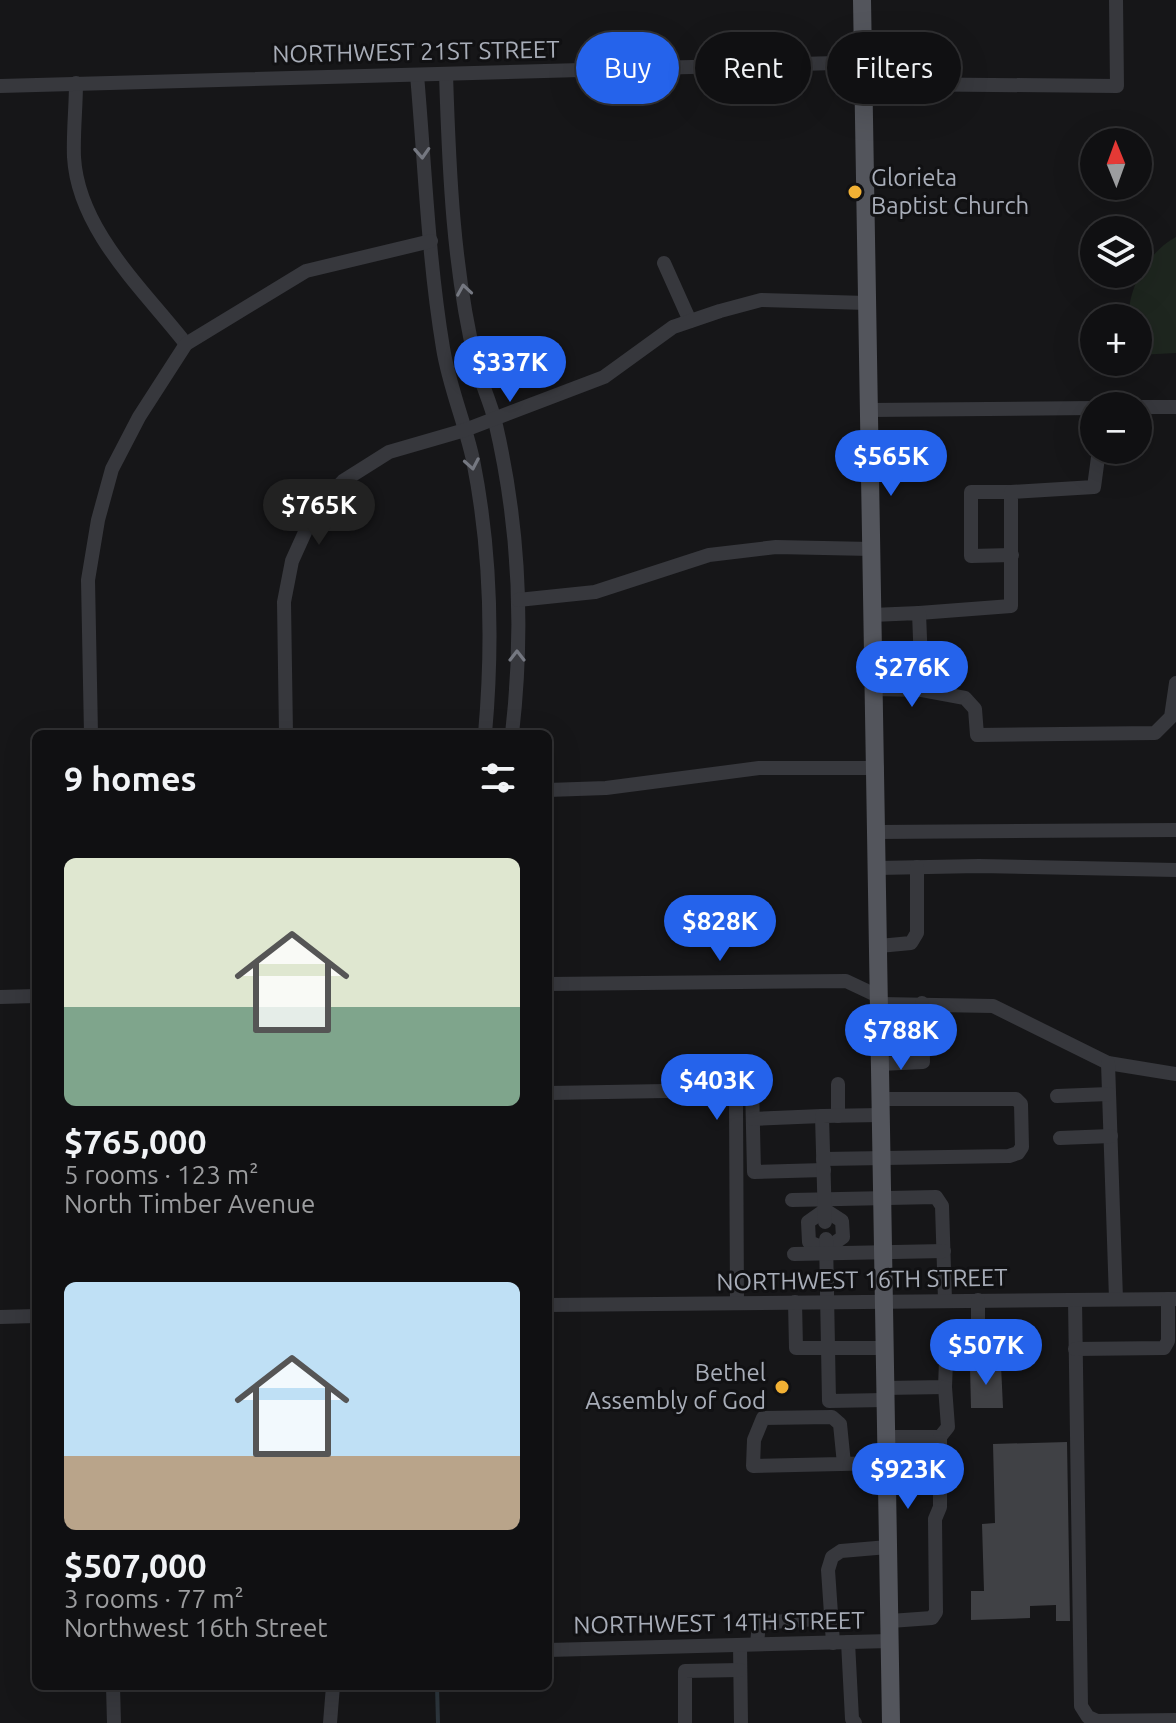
<!DOCTYPE html>
<meta charset="utf-8">
<style>
:root{--surface:#101012;--page:#1e1e20;--text:#f1f3f6;--muted:#9c9d9f;--line:#303032;--accent:#2563eb}
body{margin:0;font-family:Ubuntu,sans-serif;background:var(--page);color:var(--text);height:100vh;display:flex;flex-direction:column;font-size:30px;white-space:nowrap}
*{box-sizing:border-box;margin:0}
p{font-size:26px;color:var(--muted)}
.icon{flex:none;width:44px;height:44px;fill:none;stroke:currentColor;stroke-width:2;stroke-linecap:round;stroke-linejoin:round}
.map{position:relative;flex:1;overflow:hidden}
.drawer{position:absolute;left:32px;top:730px;width:520px;height:960px;display:flex;flex-direction:column;background:var(--surface);border-radius:12px;box-shadow:0 8px 32px #0002,0 0 0 2px var(--line)}
.drawer>*{flex:none}
.top-card{position:absolute;left:576px;top:32px;width:480px;height:72px;display:flex;gap:16px}
.needle{width:52px;rotate:359deg}
.tools{position:absolute;left:1080px;top:128px;display:grid;gap:16px}
.tools a{display:grid;place-items:center;width:72px;height:72px;border-radius:50%;background:var(--surface);box-shadow:0 8px 32px #0002,0 0 0 2px var(--line);font-size:40px}
.price{position:absolute;translate:-50% -68px;padding:0 18px;border-radius:28px;background:var(--accent);color:#fff;font-size:26px;line-height:52px;filter:drop-shadow(0 2px 4px #0008)}
.price::after{content:'';position:absolute;left:50%;top:48px;width:24px;height:18px;margin-left:-12px;background:inherit;clip-path:polygon(0 0,100% 0,50% 100%)}
.price.active{background:#222;color:#fff}
ul{padding:0;list-style:none}
li{display:grid;align-content:center;gap:16px;height:424px;padding:0 32px}
li span{display:grid;place-items:center;height:248px;border-radius:12px;color:#555}
li>.icon{margin-inline-start:auto}
span .icon{width:144px;height:144px;fill:#fffc;stroke-width:1}
li b{font-size:34px}
h2{display:flex;justify-content:space-between;align-items:center;height:96px;padding:0 32px;font-size:34px}
.chip{padding:0 28px;border-radius:36px;background:var(--surface);box-shadow:0 8px 32px #0002,0 0 0 2px var(--line);font-size:28px;line-height:72px}
.chip.active{background:var(--accent);color:#fff}
.map>svg:first-child{display:block}
.green{fill:#1e261f}
.lines{fill:none;stroke-linecap:round;stroke-linejoin:round}
.stream{stroke:#2c353c;stroke-width:4}
.building{fill:#404145}
.minor{stroke:#37383d;stroke-width:14}
.major{stroke:#53555c;stroke-width:18}
.oneway{stroke:#757881}
.poi-dot{fill:#f2b134;stroke:#111113;stroke-width:3}
.labels{text-anchor:middle;stroke-width:6;stroke-linejoin:round;paint-order:stroke}
.street-label{font-size:24px;fill:#a8adb8;stroke:#111113}
.poi-label{font-size:24px;fill:#a8adb8;stroke:#111113;text-anchor:start}
</style>
<div class="map">
<svg width="1176" height="1723" viewBox="0 0 1176 1723">
<rect width="100%" height="100%" fill="#161618"/>
<!-- green -->
<path class="green" d="M1176,237V353L1138,355V318H1129C1128,287 1148,252 1176,237Z"/>
<g class="lines">
<!-- stream -->
<polyline class="stream" points="437,1686 438,1723"/>
</g>
<!-- building -->
<g class="building">
<polygon points="1001,1365 1003,1408 971,1408 970,1366"/>
<polygon points="1067,1442 1070,1621 1056,1621 1056,1605 1030,1606 1030,1618 971,1620 971,1591 984,1591 982,1524 995,1523 993,1444"/>
</g>
<g class="lines">
<!-- minor -->
<g class="minor">
<path d="M446,74C449,169 453,270 476,363C481,383 490,401 495,421C519,523 524,630 512,734"/>
<path d="M417,75C425,166 428,258 443,348C449,386 465,423 473,460C491,550 493,644 485,734"/>
<path d="M76,83C76,107 73,133 74,157C78,230 144,290 186,344"/>
<polyline points="0,86 836,63 864,69 889,84 1117,86 1116,0"/>
<polyline points="664,263 690,321"/>
<polyline points="1138,407 1176,407"/>
<polyline points="869,410 1094,408"/>
<polyline points="1011,492 971,492 971,556 1012,555"/>
<polyline points="518,600 595,592 709,555 776,547 871,549"/>
<polyline points="919,613 1011,606 1011,492 1094,487 1099,450"/>
<polyline points="872,615 919,613 922,690"/>
<polyline points="874,689 922,690 965,698 975,709 977,735 1155,733 1171,717 1176,683"/>
<polyline points="91,734 88,580 98,520 112,469 139,417 186,344 306,271 431,241"/>
<polyline points="286,734 284,602 292,561 315,510 343,481 389,452 465,430 604,377 673,327 720,311 761,300 867,303"/>
<polyline points="548,790 606,788 759,768 877,768"/>
<polyline points="877,832 1176,830"/>
<polyline points="878,868 979,866 1176,870"/>
<polyline points="879,946 911,943 917,933 917,867"/>
<polyline points="548,984 846,981 880,997"/>
<polyline points="0,997 36,996"/>
<polyline points="880,1004 993,1006 1108,1063 1176,1074"/>
<polyline points="1108,1063 1116,1299"/>
<polyline points="880,1064 923,1062 922,1003"/>
<polyline points="838,1084 838,1116"/>
<polyline points="752,1085 754,1172 824,1170"/>
<polyline points="548,1093 724,1090 733,1093 736,1103 737,1303"/>
<polyline points="1057,1096 1109,1094"/>
<polyline points="753,1119 822,1116"/>
<polyline points="1060,1138 1111,1136"/>
<polyline points="823,1159 1009,1156 1018,1153 1022,1147 1021,1104 1016,1099 881,1099"/>
<polyline points="792,1200 936,1197 942,1206 945,1300"/>
<polyline points="825,1210 808,1222 809,1242 826,1249"/>
<polyline points="825,1210 842,1221 843,1237 826,1249"/>
<polyline points="825,1222 822,1116 881,1115"/>
<polyline points="826,1239 829,1401 885,1400"/>
<polyline points="794,1254 944,1251"/>
<polyline points="1075,1300 1081,1706 1088,1717 1097,1721 1176,1720"/>
<polyline points="795,1302 796,1348 883,1348"/>
<polyline points="548,1305 1176,1299"/>
<polyline points="0,1317 36,1316"/>
<polyline points="1075,1349 1164,1348 1168,1341 1168,1299"/>
<polyline points="884,1388 945,1387 946,1361 978,1333 978,1300"/>
<polyline points="885,1437 940,1437 948,1427 945,1387"/>
<polyline points="844,1464 840,1424 832,1417 763,1418 754,1440 753,1466 886,1463"/>
<polyline points="890,1621 932,1618 936,1612 935,1519 940,1507 940,1437"/>
<polyline points="848,1642 852,1719 855,1723"/>
<polyline points="833,1643 828,1570 832,1557 841,1551 888,1547"/>
<polyline points="757,1644 759,1623 832,1618"/>
<polyline points="740,1645 741,1723"/>
<polyline points="548,1650 890,1641"/>
<polyline points="113,1686 114,1723"/>
<polyline points="330,1723 333,1686"/>
<polyline points="685,1723 685,1671 740,1670"/>
</g>
<!-- major -->
<polyline class="major" points="862,0 891,1723"/>
</g>
<!-- one-way arrows -->
<defs><path id="oneway-chevron" d="M-2-3.5L2.5 0L-2 3.5" fill="none" stroke-width="1.6" stroke-linecap="round" stroke-linejoin="round" transform="scale(2)"/></defs>
<g class="oneway">
<use href="#oneway-chevron" transform="translate(422 153) rotate(87)"/>
<use href="#oneway-chevron" transform="translate(464 290) rotate(-99)"/>
<use href="#oneway-chevron" transform="translate(472 464) rotate(80)"/>
<use href="#oneway-chevron" transform="translate(517 656) rotate(-90)"/>
</g>
<!-- markers -->
<g class="poi-dot">
<circle cx="855" cy="192" r="8"/>
<circle cx="782" cy="1387" r="8"/>
</g>
<g class="labels">
<!-- street labels -->
<g class="street-label">
<text transform="translate(416 52) rotate(-1)" y="8">NORTHWEST 21ST STREET</text>
<text transform="translate(862 1280) rotate(-1)" y="8">NORTHWEST 16TH STREET</text>
<text transform="translate(719 1623) rotate(-1)" y="8">NORTHWEST 14TH STREET</text>
</g>
<!-- poi labels -->
<g class="poi-label">
<text x="871" y="186">Glorieta<tspan x="871" dy="28">Baptist Church</tspan></text>
<text x="766" y="1381" text-anchor="end">Bethel<tspan x="766" dy="28">Assembly of God</tspan></text>
</g>
</g>
</svg>
<div class="tools">
<a><svg class="needle" viewBox="-14 -14 28 28"><path d="M0-13l5 13h-10z" fill="#e53935"/><path d="M0 13l5-13h-10z" fill="#9c9d9f"/></svg></a>
<a><svg class="icon" aria-label="layers" viewBox="0 0 24 24"><path d="M12 4l9 5-9 5-9-5zM3 14l9 5 9-5"/></svg></a>
<a>+</a>
<a>−</a>
</div>
<b class="price" style="left:510px;top:404px">$337K</b>
<b class="price" style="left:891px;top:498px">$565K</b>
<b class="price active" style="left:319px;top:547px">$765K</b>
<b class="price" style="left:912px;top:709px">$276K</b>
<b class="price" style="left:720px;top:963px">$828K</b>
<b class="price" style="left:901px;top:1072px">$788K</b>
<b class="price" style="left:717px;top:1122px">$403K</b>
<b class="price" style="left:986px;top:1387px">$507K</b>
<b class="price" style="left:908px;top:1511px">$923K</b>
<div class="top-card">
<a class="chip active">Buy</a>
<a class="chip">Rent</a>
<a class="chip">Filters</a>
</div>
<section class="drawer">
<h2>9 homes<svg class="icon" aria-label="filters" viewBox="0 0 24 24"><path d="M4 7h16M4 17h16"/><circle cx="9" cy="7" r="2"/><circle cx="15" cy="17" r="2"/></svg></h2>
<ul>
<li><span style="background:linear-gradient(#dfe7d0 60%,#7fa58c 0)"><svg class="icon" aria-label="home" viewBox="0 0 24 24"><path d="M3 11l9-7 9 7M6 9v11h12V9"/></svg></span><div><b>$765,000</b><p>5 rooms · 123 m²</p><p>North Timber Avenue</p></div></li>
<li><span style="background:linear-gradient(#bfe0f5 70%,#b9a48a 0)"><svg class="icon" aria-label="home" viewBox="0 0 24 24"><path d="M3 11l9-7 9 7M6 9v11h12V9"/></svg></span><div><b>$507,000</b><p>3 rooms · 77 m²</p><p>Northwest 16th Street</p></div></li>
</ul>
</section>
</div>
